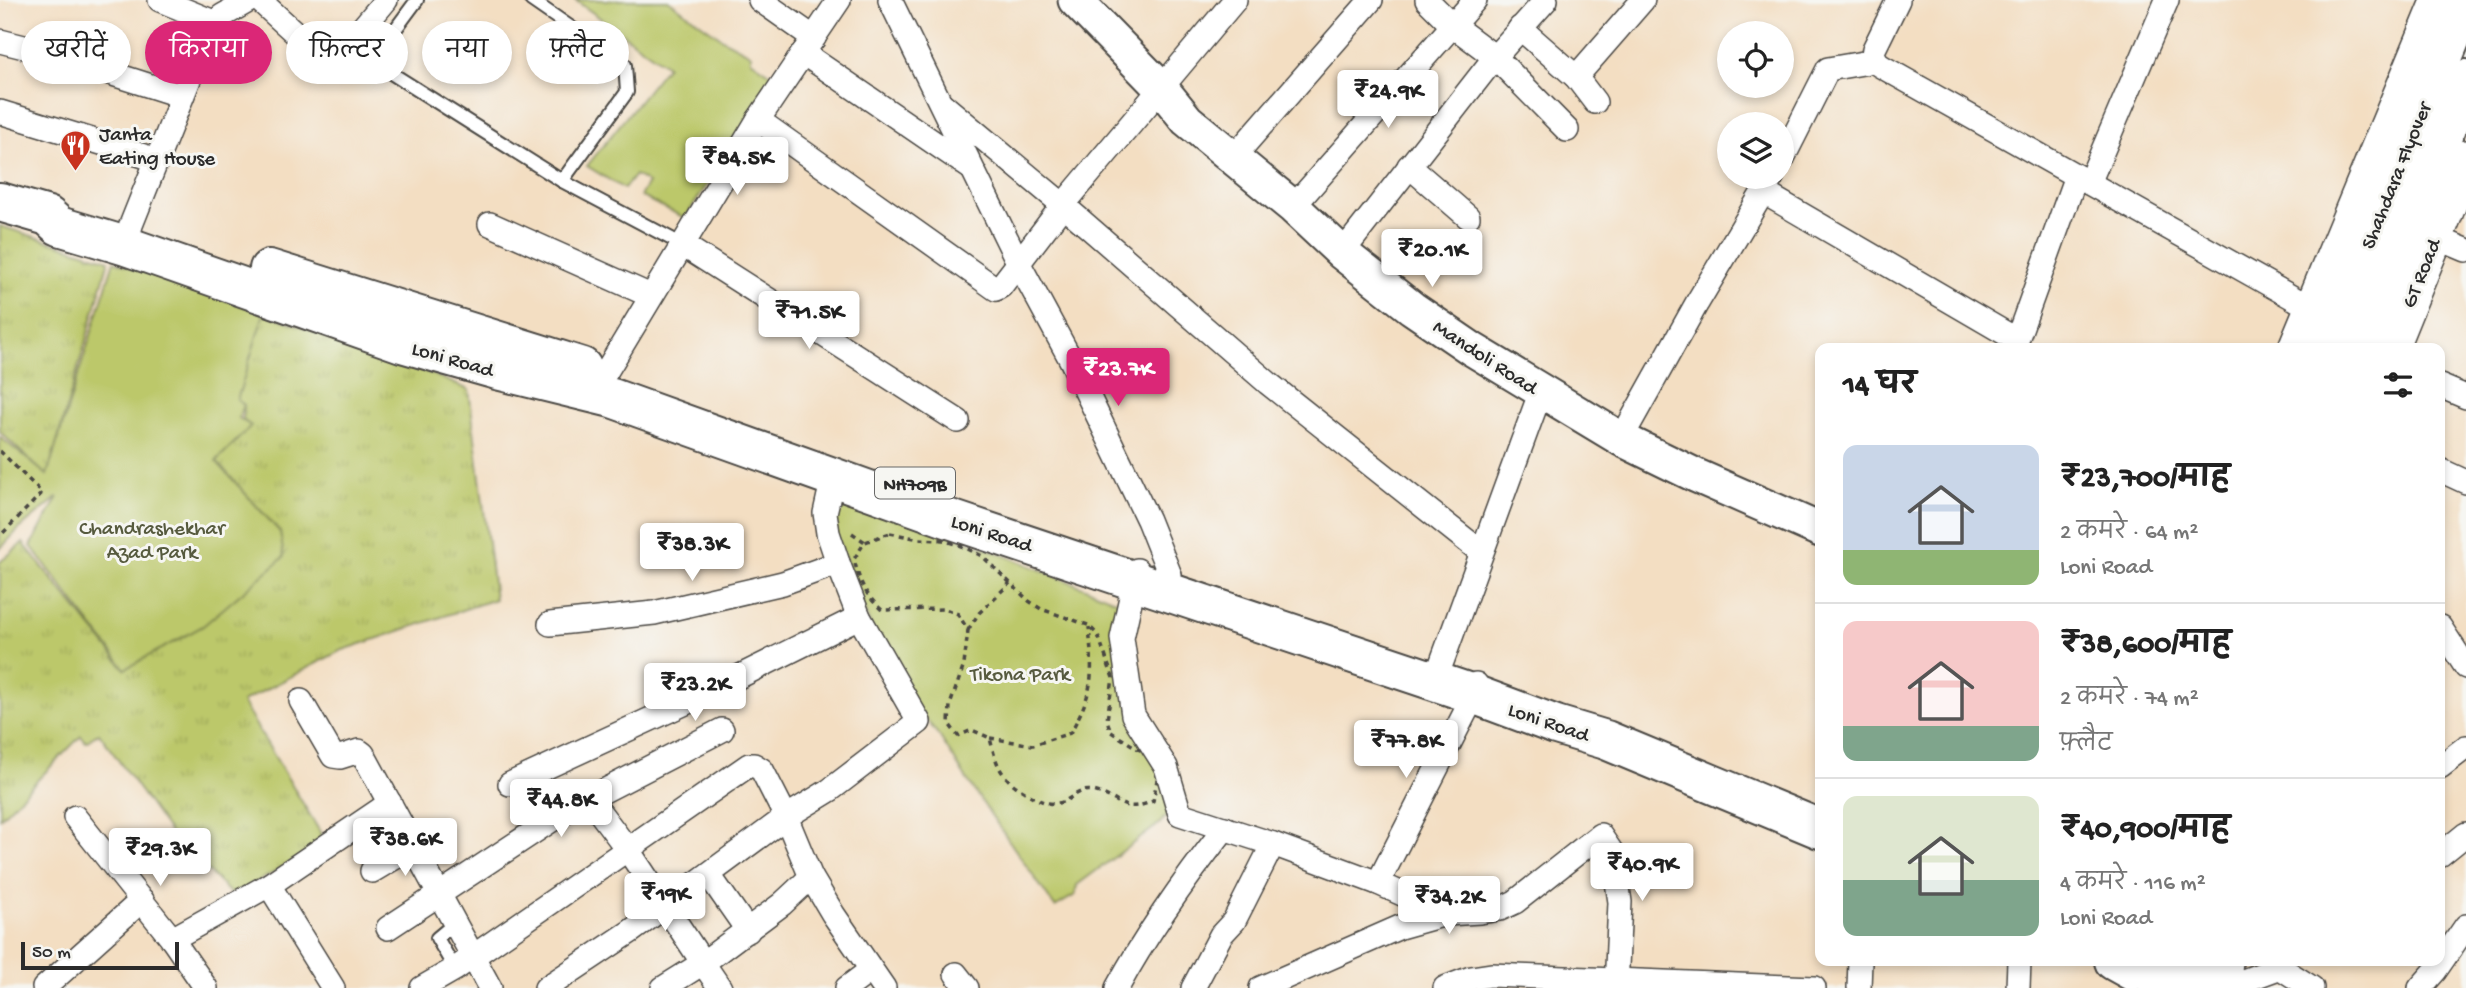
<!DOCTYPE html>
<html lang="hi">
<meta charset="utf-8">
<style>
:root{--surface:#fff;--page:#f2f2f2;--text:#222;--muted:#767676;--line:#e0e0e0;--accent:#db2777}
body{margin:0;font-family:"Gochi Hand","Playpen Sans Deva",sans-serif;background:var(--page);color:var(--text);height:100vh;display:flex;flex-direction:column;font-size:26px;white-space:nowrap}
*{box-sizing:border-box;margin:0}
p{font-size:23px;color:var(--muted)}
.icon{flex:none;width:38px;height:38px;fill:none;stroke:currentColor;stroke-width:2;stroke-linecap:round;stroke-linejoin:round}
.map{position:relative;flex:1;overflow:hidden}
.side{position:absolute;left:1815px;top:343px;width:630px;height:623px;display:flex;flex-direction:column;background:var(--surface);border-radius:14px;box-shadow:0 4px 10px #0003}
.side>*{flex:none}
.hud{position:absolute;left:21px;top:21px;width:665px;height:63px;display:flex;gap:14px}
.fabs{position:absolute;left:1717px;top:21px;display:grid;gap:14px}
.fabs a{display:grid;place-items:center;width:77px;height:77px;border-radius:50%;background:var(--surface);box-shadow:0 4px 10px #0003;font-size:35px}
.scale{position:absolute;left:21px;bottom:18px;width:158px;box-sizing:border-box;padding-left:7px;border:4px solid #2b2b2b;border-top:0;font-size:19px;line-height:24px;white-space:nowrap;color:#2b2b2b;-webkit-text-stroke:5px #f6f6f2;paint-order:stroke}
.price{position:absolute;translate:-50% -60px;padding:0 16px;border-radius:7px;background:#fff;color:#222;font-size:23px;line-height:46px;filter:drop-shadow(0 2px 4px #0008)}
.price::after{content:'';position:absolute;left:50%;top:42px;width:21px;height:16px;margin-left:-10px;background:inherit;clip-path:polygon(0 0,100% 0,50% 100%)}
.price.on{background:var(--accent);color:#fff}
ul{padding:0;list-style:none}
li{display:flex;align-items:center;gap:21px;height:175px;padding:0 28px}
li+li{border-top:2px solid var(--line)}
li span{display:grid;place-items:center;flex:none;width:196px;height:140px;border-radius:14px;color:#555}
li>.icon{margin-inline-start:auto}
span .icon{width:84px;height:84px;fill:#fffc;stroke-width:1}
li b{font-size:30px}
h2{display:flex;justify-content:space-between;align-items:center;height:84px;padding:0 28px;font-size:30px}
.chip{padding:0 24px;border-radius:32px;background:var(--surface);box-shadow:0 4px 10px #0003;font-size:24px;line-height:63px}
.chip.on{background:var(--accent);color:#fff}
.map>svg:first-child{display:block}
.grass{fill:url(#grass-tufts);stroke:#747a4a;stroke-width:2}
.park{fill:#bcc86a;stroke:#747a4a;stroke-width:2}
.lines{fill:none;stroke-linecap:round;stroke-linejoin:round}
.lane-casing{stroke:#494642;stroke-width:16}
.street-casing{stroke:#494642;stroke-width:26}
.secondary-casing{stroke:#494642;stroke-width:37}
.primary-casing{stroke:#494642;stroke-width:40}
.highway-casing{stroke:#494642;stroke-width:42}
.path{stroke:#494642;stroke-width:3.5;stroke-dasharray:5 5;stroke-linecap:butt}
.lane{stroke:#fff;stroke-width:12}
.street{stroke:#fff;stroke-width:23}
.secondary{stroke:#fff;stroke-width:33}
.primary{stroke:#fff;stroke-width:37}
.highway{stroke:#fff;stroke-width:38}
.labels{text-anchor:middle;stroke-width:6;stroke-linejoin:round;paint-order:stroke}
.shield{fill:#f6f6f2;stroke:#686867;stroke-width:2}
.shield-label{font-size:19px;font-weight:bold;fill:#2b2b2b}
.poi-label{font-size:21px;fill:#2b2b2b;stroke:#f6f6f2;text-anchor:start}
.street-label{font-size:21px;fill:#2b2b2b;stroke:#f6f6f2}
.park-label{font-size:21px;fill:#565a3e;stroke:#f6f6f2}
</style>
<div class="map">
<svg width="2466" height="988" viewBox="0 0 2466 988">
<defs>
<pattern id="grass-tufts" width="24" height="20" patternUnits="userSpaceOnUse" patternTransform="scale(1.75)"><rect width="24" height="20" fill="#bcc86a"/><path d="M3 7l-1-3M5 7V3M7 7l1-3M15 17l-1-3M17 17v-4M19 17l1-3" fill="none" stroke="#a2ac5c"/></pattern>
</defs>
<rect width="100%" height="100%" fill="#f6f6f2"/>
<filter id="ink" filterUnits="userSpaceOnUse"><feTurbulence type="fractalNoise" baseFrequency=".0143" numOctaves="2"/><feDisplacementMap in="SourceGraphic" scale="14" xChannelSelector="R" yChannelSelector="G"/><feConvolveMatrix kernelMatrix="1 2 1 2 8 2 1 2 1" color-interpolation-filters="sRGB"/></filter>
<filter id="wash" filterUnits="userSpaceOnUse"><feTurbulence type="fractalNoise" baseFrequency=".00686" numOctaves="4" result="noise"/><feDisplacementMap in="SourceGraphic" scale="28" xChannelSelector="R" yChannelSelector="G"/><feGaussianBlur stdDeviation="1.57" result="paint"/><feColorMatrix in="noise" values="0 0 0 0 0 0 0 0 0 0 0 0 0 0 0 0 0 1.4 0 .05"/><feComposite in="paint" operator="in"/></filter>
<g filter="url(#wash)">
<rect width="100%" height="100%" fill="#f3dec2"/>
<!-- grass -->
<g class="grass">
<polygon points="0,226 109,260 47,476 0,432"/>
<polygon points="264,313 427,372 469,390 495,599 340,651 242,702 326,842 233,896 208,871 197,871 99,733 86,742 81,736 0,818 0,562 23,543 125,669 280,532 216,461 251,426 243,420 244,405 237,400"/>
</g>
<!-- park -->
<g class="park">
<polygon points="575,0 668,0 724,40 751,54 751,60 777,78 685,218 640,196 648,183 635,175 624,189 587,166 667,66"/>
<polygon points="114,261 264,313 237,400 244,405 239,418 251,426 216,461 280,532 284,557 203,626 125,669 31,546 58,497 17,531 0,549 0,437 47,475"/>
<polygon points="848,499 981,546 1125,604 1119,631 1171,811 1159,824 1077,885 1075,895 1055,907 973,789 940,737 911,700 871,627 831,521 840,502"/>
</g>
</g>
<g filter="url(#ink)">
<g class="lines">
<defs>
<g id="lane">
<polyline points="417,0 377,54 383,68 562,181"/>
<polyline points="531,0 625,65 627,92 562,181 683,245"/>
<polyline points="455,923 437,938 455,969"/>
</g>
<g id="street">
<polyline points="160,0 216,23"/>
<polyline points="259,0 315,51 330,56 344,50 386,0"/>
<polyline points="760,0 814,38"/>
<polyline points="890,0 1019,264 1071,360 1148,520 1170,575"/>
<polyline points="1427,0 1452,25 1495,57 1567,130"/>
<polyline points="1898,0 1874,49 1873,55 1879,65 2313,309"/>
<polyline points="1520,28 1576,77 1595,102"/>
<polyline points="0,41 44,52 182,96"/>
<polyline points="803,53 971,168"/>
<polyline points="1576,77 1643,0"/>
<polyline points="942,104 1063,205 1268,383 1481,552"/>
<polyline points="0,112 157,160"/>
<polyline points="758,120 996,289 1001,286 1063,205 1235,0"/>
<polyline points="1232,159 1371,0"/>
<polyline points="1782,160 1828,69 1875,61"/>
<polyline points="1409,166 1468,217"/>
<polyline points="2089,183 2167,0"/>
<polyline points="1763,192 2017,340"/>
<polyline points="1293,207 1475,0"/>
<polyline points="490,224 651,296"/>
<polyline points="2435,237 2466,250"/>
<polyline points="683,245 958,421"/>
<polyline points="126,246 131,225 204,42 222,16 250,0"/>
<polyline points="1342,253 1495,57 1546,0"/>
<polyline points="2014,348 2076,176"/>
<polyline points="2440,386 2466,397"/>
<polyline points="592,395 758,120 839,0"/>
<polyline points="1621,439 1697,303 1772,177"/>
<polyline points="2440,470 2466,482"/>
<polyline points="833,477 825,513 828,533 838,563 859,617 919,722 830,790 786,817 811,877 833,914 884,988"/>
<polyline points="1137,570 1122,638 1133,715 1166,767 1180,814 1273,844 1378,883 1446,914"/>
<polyline points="550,624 654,613 783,583 838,563"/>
<polyline points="2440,627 2466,667"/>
<polyline points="1440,667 1541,391"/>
<polyline points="301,701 333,756 340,757 359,751 363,754 490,988"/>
<polyline points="2440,767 2466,747"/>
<polyline points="510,784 692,700 859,617"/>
<polyline points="589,798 628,850 703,963 663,988"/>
<polyline points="75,817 172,939 206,988"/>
<polyline points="2440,855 2466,834"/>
<polyline points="372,871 414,846"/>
<polyline points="709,875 748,931"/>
<polyline points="1378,883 1467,709 1476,684"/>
<polyline points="269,885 333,988"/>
<polyline points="388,928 567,810 722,730"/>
<polyline points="172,939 269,885 390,803"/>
<polyline points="2270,961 2312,988"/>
<polyline points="956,974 967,988"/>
<polyline points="44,988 142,900"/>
<polyline points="422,988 455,969 749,765 754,765 762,770 786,817 630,932 546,988"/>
<polyline points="720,988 703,963 782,904 811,877"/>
<polyline points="847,988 871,970"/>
<path d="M1117,988C1148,931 1185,879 1225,828"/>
<polyline points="1193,988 1221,935 1234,921 1273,844"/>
<polyline points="1261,988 1400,927 1446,914 1480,912 1500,909 1515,902 1600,835 1613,854 1620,902 1616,988"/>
<polyline points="1445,988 1471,978 1491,975 1814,988"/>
<polyline points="1859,988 1860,961"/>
<polyline points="2018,988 2019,961"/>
<polyline points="2224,988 2281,967"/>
<polyline points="2420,988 2435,971 2466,926"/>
</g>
<polyline id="secondary" points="1075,0 1161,88 1187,120 1293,207 1342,253 1412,308 1472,349 1621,439 1697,476 1820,530"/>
<g id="primary">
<polyline points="2297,348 2441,0"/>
<polyline points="2389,348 2466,159"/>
<polyline points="2221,988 2224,961"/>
</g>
<g id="highway">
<polyline points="0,202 48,216 59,226 126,246 402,343 497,370 612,398 947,518 1473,694 1556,725 1606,740 1820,829"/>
<polyline points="269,269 582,367"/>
<polyline points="2325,348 2466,1"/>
<polyline points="2356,348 2466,79"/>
<polyline points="2114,961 2132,971"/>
<polyline points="2158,988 2160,961"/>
<polyline points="2186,988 2188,961"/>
</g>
</defs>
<!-- lane casing -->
<use href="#lane" class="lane-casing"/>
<!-- street casing -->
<use href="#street" class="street-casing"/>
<!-- secondary casing -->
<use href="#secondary" class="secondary-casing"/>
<!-- primary casing -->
<use href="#primary" class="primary-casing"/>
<!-- highway casing -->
<use href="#highway" class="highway-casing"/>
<!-- path -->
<g class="path">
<polyline points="0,451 42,493 0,536"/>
<polyline points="852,533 865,542"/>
<path d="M890,533L919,539L943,540L964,547L982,556L1029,601L1041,609L1088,625L1098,635L1113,678L1107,720L1111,732L1153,758L1157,780L1153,801C1120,815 1122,798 1093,791C1077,788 1071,801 1058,803C1047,805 1038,800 1028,794C1001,778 997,768 990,738L972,730L958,736L949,724L950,705L964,665L968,630L958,614L945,609L882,610C865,595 859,581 854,559L865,542Z"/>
<polyline points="968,630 979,613 1010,583"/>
<path d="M990,738L1033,745L1070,733C1095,690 1093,675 1089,627"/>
</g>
<!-- lane -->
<use href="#lane" class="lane"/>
<!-- street -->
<use href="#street" class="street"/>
<!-- secondary -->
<use href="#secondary" class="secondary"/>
<!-- primary -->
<use href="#primary" class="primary"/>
<!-- highway -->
<use href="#highway" class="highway"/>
</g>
</g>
<!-- icons -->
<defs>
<symbol id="restaurant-pin" viewBox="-11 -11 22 30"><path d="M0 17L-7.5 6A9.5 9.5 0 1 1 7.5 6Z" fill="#c8321e" stroke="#f6f6f2"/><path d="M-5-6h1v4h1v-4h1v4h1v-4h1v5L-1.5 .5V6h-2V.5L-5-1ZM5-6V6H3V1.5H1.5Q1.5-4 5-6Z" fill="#fff"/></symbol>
</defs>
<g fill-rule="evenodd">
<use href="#restaurant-pin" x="58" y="128" width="35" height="47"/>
</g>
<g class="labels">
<!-- shield labels -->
<rect class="shield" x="875" y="467.5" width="80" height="31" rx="5"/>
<g class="shield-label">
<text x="915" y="490">NH709B</text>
</g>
<!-- poi labels -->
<g class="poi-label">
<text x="99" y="140">Janta<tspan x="99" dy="24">Eating House</tspan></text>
</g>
<!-- street labels -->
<g class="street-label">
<text transform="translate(2395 175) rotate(-68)" y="7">Shahdara Flyover</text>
<text transform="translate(2420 273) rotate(-68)" y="7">GT Road</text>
<text transform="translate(1486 356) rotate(33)" y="7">Mandoli Road</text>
<text transform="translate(453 358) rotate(16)" y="7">Loni Road</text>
<text transform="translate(992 532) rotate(18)" y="7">Loni Road</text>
<text transform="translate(1549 721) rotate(19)" y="7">Loni Road</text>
</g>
<!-- park labels -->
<g class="park-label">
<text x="152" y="534">Chandrashekhar<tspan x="152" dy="24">Azad Park</tspan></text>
<text x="1020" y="680">Tikona Park</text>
</g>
</g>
</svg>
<div class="fabs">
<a><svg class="icon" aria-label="locate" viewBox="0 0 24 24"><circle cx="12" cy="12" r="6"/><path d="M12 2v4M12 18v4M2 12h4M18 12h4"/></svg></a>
<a><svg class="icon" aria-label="layers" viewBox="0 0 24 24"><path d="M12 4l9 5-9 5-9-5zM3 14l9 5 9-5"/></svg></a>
</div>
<div class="scale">50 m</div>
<b class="price" style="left:1388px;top:130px">₹24.9K</b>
<b class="price" style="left:737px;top:197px">₹84.5K</b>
<b class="price" style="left:1432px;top:289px">₹20.1K</b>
<b class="price" style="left:809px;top:351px">₹71.5K</b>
<b class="price on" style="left:1118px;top:408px">₹23.7K</b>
<b class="price" style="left:692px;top:583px">₹38.3K</b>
<b class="price" style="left:695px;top:723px">₹23.2K</b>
<b class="price" style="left:1406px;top:780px">₹77.8K</b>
<b class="price" style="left:561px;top:839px">₹44.8K</b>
<b class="price" style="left:405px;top:878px">₹38.6K</b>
<b class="price" style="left:160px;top:888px">₹29.3K</b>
<b class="price" style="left:1642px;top:903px">₹40.9K</b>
<b class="price" style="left:665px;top:933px">₹19K</b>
<b class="price" style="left:1449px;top:936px">₹34.2K</b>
<div class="hud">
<a class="chip">खरीदें</a>
<a class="chip on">किराया</a>
<a class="chip">फ़िल्टर</a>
<a class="chip">नया</a>
<a class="chip">फ़्लैट</a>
</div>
<section class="side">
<h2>14 घर<svg class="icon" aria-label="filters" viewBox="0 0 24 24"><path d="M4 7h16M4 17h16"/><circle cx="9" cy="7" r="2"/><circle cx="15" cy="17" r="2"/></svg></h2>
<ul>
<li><span style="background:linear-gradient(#c9d6e8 75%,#8fb573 0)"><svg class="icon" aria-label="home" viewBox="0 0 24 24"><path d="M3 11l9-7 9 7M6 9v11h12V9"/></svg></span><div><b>₹23,700/माह</b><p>2 कमरे · 64 m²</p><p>Loni Road</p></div></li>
<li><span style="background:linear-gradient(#f6c9c9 75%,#7fa58c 0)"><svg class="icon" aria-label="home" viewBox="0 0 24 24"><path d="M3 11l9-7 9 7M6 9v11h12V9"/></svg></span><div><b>₹38,600/माह</b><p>2 कमरे · 74 m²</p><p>फ़्लैट</p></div></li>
<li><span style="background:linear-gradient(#dfe7d0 60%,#7fa58c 0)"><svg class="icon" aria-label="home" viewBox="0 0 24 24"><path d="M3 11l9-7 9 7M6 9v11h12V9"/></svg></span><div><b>₹40,900/माह</b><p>4 कमरे · 116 m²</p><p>Loni Road</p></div></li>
</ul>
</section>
</div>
